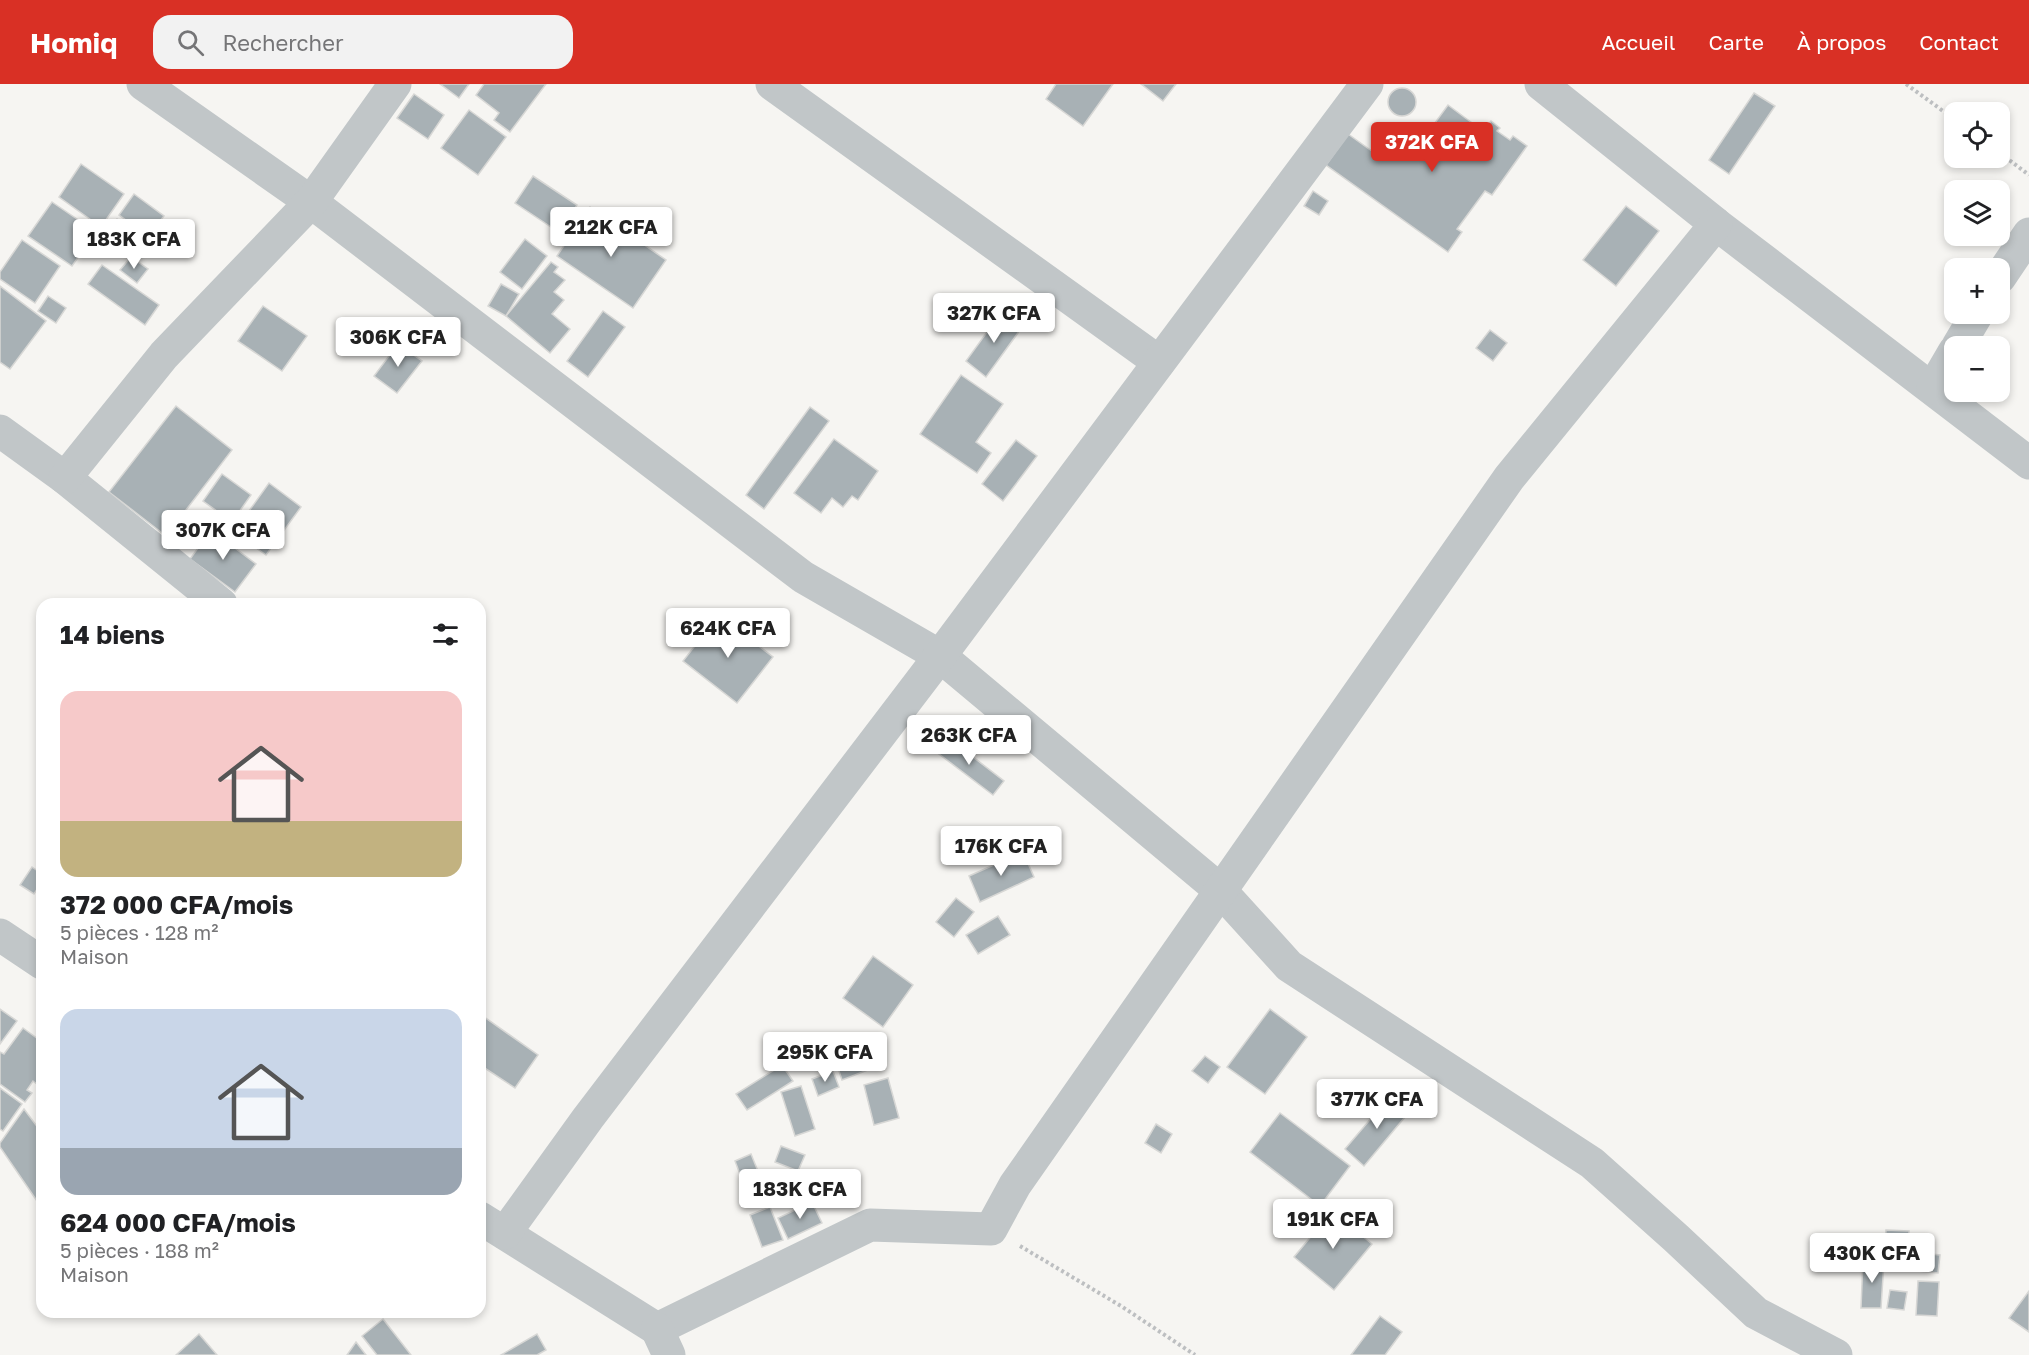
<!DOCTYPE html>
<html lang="fr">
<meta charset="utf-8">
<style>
:root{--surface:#fff;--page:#f2f2f2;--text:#202124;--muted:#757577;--accent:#d93025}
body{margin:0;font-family:"Golos Text",sans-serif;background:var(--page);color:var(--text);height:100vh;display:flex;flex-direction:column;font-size:22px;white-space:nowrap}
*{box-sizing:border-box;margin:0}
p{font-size:20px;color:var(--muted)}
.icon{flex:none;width:33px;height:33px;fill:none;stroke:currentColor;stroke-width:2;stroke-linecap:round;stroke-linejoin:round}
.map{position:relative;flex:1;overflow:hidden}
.panel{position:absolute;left:36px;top:514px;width:450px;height:720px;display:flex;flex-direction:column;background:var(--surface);border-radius:18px;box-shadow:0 3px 9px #0003}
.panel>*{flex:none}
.controls{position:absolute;left:1944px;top:18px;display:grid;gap:12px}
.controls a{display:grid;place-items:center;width:66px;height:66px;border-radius:12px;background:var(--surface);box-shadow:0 3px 9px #0003;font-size:30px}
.price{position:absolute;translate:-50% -51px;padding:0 14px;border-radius:6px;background:#fff;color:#222;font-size:20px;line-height:39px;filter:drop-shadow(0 2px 3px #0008)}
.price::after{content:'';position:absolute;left:50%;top:36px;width:18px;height:14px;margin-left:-9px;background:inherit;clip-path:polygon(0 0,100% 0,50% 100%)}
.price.selected{background:var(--accent);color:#fff}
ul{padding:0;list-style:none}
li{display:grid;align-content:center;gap:12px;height:318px;padding:0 24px}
li span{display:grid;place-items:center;height:186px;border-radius:18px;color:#555}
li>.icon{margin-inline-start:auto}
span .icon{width:108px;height:108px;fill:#fffc;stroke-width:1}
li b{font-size:26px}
h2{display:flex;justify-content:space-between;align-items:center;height:72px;padding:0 24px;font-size:26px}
header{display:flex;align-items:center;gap:36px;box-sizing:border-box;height:84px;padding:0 30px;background:var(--accent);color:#fff}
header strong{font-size:28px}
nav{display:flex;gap:33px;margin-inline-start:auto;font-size:21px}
.search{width:420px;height:54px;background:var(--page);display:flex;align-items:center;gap:15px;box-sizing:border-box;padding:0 21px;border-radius:18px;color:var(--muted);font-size:22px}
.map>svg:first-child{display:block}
.building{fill:#a8b1b5;stroke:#d7d7d5;stroke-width:1.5}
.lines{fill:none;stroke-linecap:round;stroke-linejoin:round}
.path{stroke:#bdbfc1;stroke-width:4;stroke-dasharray:3 3;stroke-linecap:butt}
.street{stroke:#c1c6c8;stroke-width:33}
</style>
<header>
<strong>Homiq</strong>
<div class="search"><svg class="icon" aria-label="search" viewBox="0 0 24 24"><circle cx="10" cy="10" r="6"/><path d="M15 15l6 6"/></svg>Rechercher</div>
<nav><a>Accueil</a><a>Carte</a><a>À propos</a><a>Contact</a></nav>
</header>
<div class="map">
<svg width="2029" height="1271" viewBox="0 0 2029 1271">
<rect width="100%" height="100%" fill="#f6f5f2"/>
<!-- building -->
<g class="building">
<polygon points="440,0 469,0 459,14"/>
<polygon points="484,0 546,0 510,48 494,36 499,29 476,11"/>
<polygon points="1056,0 1113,0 1083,42 1046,15"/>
<polygon points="1141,0 1176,0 1163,17"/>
<circle cx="1402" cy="18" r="14"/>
<polygon points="1754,9 1775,22 1729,90 1709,76"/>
<polygon points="414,10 444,31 428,55 397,34"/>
<polygon points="1448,21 1483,47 1491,37 1500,44 1497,47 1510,56 1513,52 1527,62 1492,111 1485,107 1457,145 1462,148 1448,168 1326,81 1348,50 1383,75 1406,42 1424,54"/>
<polygon points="469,26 506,53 478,91 441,64"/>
<polygon points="81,80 124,110 101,143 59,113"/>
<polygon points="533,92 577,121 560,149 515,119"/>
<polygon points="1313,107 1328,117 1319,131 1304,122"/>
<polygon points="134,110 164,132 148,152 119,131"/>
<polygon points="52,118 96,148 72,182 28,152"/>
<polygon points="1626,122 1659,147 1616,202 1583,176"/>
<polygon points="590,123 666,176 633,224 557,172"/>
<polygon points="117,135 140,153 128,168 105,150"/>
<polygon points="525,155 547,172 522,205 500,188"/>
<polygon points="22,156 60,182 35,219 0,195 0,188"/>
<polygon points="131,173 148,185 137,199 120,186"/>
<polygon points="551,178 558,183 554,188 565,196 554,208 564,216 552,230 570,245 550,269 506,232"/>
<polygon points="102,181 159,221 145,241 88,200"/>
<polygon points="501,200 519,210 506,232 488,222"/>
<polygon points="0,202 46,237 10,285 0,278"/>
<polygon points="48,212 66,224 56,239 38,227"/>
<polygon points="263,222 307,252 282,287 238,257"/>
<polygon points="1003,226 1023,242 986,293 966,277"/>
<polygon points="603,227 625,243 588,293 567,277"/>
<polygon points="1490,246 1507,259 1493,277 1476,264"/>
<polygon points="398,260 422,277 397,309 374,292"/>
<polygon points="961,291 1003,320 976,358 991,369 977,389 920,350"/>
<polygon points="176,322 232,366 166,452 109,408"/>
<polygon points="810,323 829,337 764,425 746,411"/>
<polygon points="834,355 878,387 858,416 852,412 843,423 832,414 821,429 794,409"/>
<polygon points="1016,356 1037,372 1003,417 982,400"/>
<polygon points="222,390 251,411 232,438 203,417"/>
<polygon points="269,399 301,423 266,471 234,448"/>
<polygon points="211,446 256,480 235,508 190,475"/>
<polygon points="719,531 773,573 737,619 683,577"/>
<polygon points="946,652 1004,697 993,711 935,667"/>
<polygon points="1023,768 1034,793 980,818 969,792"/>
<polygon points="32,783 42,790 42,798 34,810 20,801"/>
<polygon points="956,814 974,828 954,853 936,838"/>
<polygon points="998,832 1010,851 978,870 966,851"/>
<polygon points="873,872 913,901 883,943 843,914"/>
<polygon points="0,925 17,937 0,960"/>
<polygon points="1270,925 1307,953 1265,1010 1227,983"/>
<polygon points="480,930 538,971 515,1004 480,981"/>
<polygon points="23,944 42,958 42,995 38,1001 33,997 27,1006 32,1009 25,1018 0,1000 0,968 4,970"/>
<polygon points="871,964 878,982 842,996 836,978"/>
<polygon points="1205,972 1220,983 1208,999 1192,987"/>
<polygon points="782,981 793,997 747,1026 736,1010"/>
<polygon points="833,987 839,1003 818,1012 812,995"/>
<polygon points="888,994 899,1034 874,1041 864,1001"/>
<polygon points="801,1002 815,1045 795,1052 781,1008"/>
<polygon points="0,1004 22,1020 3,1047 0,1045"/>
<polygon points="1391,1011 1410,1027 1364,1082 1345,1065"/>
<polygon points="24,1025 42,1049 42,1108 37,1117 0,1063 0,1059"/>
<polygon points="1280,1029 1350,1082 1320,1122 1250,1068"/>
<polygon points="1156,1040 1172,1050 1161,1069 1145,1059"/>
<polygon points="781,1062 805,1071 798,1087 775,1078"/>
<polygon points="751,1070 764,1102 747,1109 735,1077"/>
<circle cx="823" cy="1109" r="13"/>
<polygon points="812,1118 822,1139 788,1155 778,1134"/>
<polygon points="770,1123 783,1156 762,1163 750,1131"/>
<polygon points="1332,1127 1372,1160 1334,1206 1294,1173"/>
<polygon points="1886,1146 1909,1147 1908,1165 1885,1164"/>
<polygon points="1920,1169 1940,1171 1938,1189 1918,1187"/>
<polygon points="1863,1176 1884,1177 1881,1224 1861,1224"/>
<polygon points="1918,1197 1939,1198 1937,1232 1916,1231"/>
<polygon points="1890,1206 1907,1208 1904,1226 1887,1224"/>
<polygon points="2029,1207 2029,1248 2009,1234"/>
<polygon points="1380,1232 1402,1248 1385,1271 1351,1271"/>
<polygon points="383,1235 411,1271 377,1271 362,1252"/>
<polygon points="199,1250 217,1271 176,1271"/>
<polygon points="537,1250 546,1266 537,1271 501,1271"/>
<polygon points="356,1258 366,1271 347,1271"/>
</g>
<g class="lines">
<!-- path -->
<g class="path">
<polyline points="1906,0 1954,35"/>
<polyline points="2000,69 2029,91"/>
<polyline points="1020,1162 1121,1222 1195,1271"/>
</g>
<!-- street -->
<g class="street">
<polyline points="143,0 311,118 803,493 940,572 1220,806 1289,882 1592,1079 1676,1154 1756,1229 1836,1271"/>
<polyline points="772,0 1159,278"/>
<polyline points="1541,0 1716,140 2029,379"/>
<polyline points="2000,193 2029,150"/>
<polyline points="1958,262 1977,230"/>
<polyline points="1933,304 1954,268"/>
<polyline points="0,347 65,394 221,520"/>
<polyline points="65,394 164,271 311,118 395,0"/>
<polyline points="0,851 42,879"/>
<polyline points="480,1134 657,1245 870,1141 991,1145 1015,1101 1509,394 1716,140"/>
<polyline points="505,1149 588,1034 940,572 1367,0"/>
<polyline points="657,1245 669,1271"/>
</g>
</g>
</svg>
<div class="controls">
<a><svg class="icon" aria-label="locate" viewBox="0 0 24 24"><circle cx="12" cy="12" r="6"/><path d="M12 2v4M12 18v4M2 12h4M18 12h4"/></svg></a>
<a><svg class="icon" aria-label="layers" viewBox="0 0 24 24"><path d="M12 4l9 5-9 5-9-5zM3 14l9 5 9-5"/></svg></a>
<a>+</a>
<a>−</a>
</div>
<b class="price selected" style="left:1432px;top:89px">372K CFA</b>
<b class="price" style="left:611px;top:174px">212K CFA</b>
<b class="price" style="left:134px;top:186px">183K CFA</b>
<b class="price" style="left:994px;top:260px">327K CFA</b>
<b class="price" style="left:398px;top:284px">306K CFA</b>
<b class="price" style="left:223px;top:477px">307K CFA</b>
<b class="price" style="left:728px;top:575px">624K CFA</b>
<b class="price" style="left:969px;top:682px">263K CFA</b>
<b class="price" style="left:1001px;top:793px">176K CFA</b>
<b class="price" style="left:825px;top:999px">295K CFA</b>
<b class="price" style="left:1377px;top:1046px">377K CFA</b>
<b class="price" style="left:800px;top:1136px">183K CFA</b>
<b class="price" style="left:1333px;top:1166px">191K CFA</b>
<b class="price" style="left:1872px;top:1200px">430K CFA</b>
<section class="panel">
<h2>14 biens<svg class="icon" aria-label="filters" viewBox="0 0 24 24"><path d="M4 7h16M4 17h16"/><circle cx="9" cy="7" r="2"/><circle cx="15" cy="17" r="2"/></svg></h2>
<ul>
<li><span style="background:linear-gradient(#f6c9c9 70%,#c2b280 0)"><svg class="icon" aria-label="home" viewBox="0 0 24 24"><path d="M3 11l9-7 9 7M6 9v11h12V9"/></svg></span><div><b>372 000 CFA/mois</b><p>5 pièces · 128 m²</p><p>Maison</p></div></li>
<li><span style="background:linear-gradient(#c9d6e8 75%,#9aa5b1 0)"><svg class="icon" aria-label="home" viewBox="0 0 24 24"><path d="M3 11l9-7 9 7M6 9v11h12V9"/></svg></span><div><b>624 000 CFA/mois</b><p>5 pièces · 188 m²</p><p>Maison</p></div></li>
</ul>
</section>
</div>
